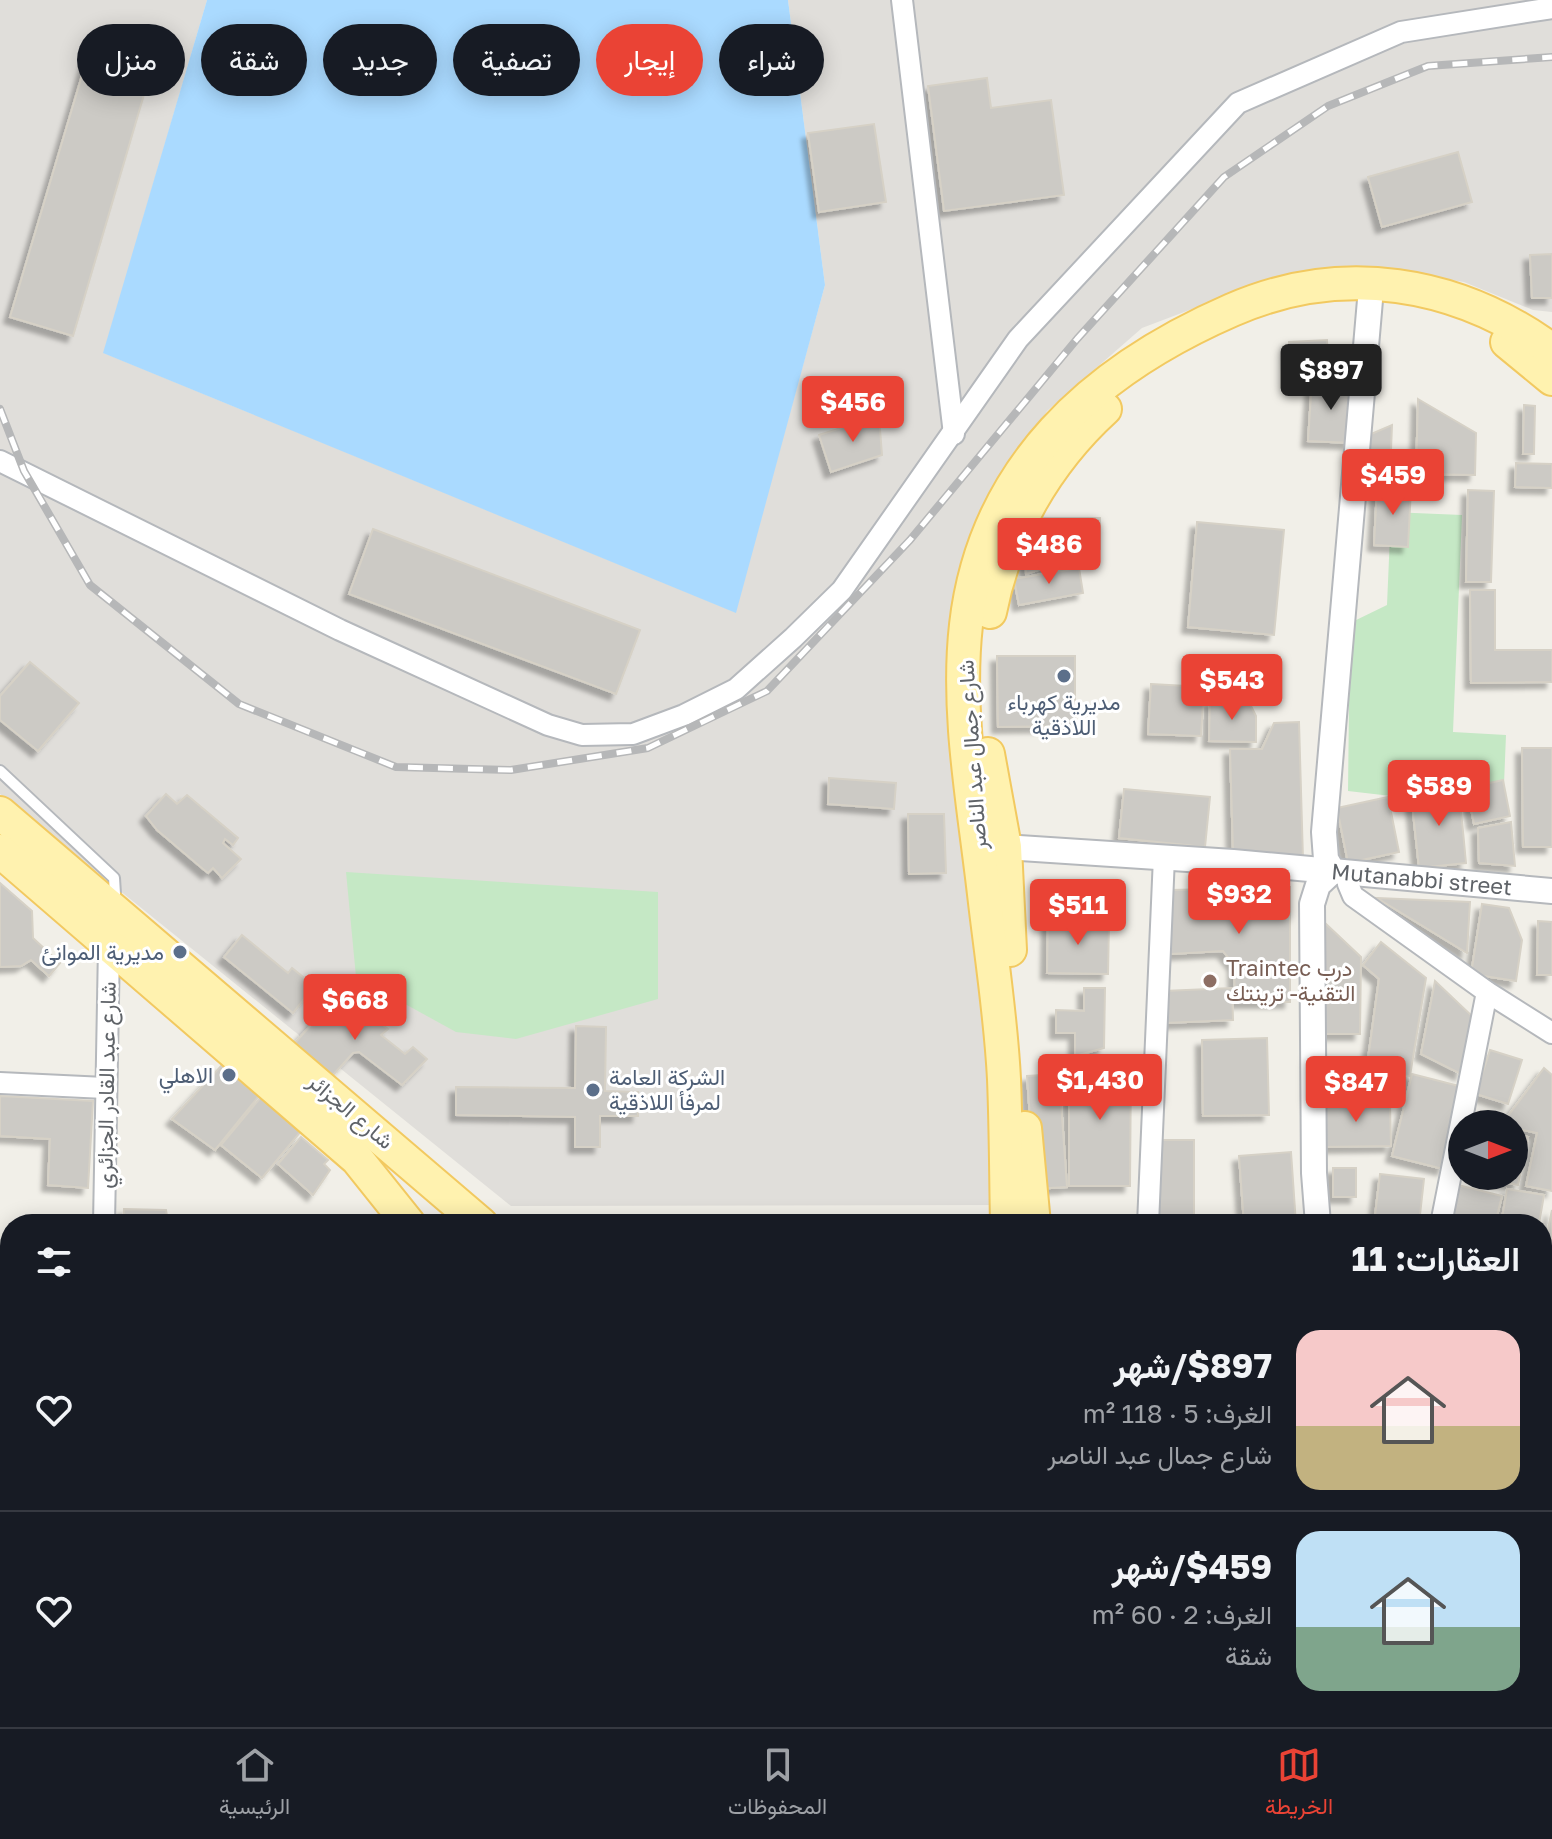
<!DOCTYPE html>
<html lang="ar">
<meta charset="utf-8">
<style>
:root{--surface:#171b24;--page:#20242c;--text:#f1f3f6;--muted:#9ea1a6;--line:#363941;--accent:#ea4335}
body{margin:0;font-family:"Golos Text",Vazirmatn,sans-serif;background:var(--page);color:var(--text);direction:rtl;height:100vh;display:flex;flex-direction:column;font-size:30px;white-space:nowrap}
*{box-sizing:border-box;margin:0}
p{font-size:26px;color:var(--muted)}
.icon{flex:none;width:44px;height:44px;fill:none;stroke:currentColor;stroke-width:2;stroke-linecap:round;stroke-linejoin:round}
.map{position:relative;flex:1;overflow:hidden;direction:ltr}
.side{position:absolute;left:0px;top:1214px;width:1552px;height:514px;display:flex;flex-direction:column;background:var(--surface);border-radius:32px 32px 0 0;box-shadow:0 4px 20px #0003;direction:rtl}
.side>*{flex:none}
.top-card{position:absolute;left:24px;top:24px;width:800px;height:72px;direction:rtl;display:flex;gap:16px}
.needle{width:52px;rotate:90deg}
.fabs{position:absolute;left:1448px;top:1110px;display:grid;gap:16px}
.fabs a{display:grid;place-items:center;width:80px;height:80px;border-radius:50%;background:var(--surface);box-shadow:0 4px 20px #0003;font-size:40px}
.price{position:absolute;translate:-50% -68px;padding:0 18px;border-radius:8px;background:var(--accent);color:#fff;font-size:26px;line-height:52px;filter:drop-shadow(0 2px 4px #0008)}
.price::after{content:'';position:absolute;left:50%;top:48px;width:24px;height:18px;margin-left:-12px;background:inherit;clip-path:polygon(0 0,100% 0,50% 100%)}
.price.selected{background:#222;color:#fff}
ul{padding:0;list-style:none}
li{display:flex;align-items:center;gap:24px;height:200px;padding:0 32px}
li+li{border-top:2px solid var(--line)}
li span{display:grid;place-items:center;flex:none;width:224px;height:160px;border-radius:24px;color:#555}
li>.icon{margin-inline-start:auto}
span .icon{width:96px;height:96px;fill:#fffc;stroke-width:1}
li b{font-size:34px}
h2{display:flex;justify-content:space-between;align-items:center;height:96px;padding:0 32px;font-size:34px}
.tag{padding:0 28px;border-radius:36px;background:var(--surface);box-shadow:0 4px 20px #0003;font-size:28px;line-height:72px}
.tag.selected{background:var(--accent);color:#fff}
.tab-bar{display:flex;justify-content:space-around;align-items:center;height:112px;border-top:2px solid var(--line);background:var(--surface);font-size:22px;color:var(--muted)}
.tab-bar a{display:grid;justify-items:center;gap:4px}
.tab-bar .selected{color:var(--accent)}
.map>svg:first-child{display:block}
.industrial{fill:#e0deda}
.education{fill:#e1ded6}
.green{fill:#c5e8c5}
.water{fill:#aadaff}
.building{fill:#cccac5;stroke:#d6d1c6;stroke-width:2;filter:url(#shadow)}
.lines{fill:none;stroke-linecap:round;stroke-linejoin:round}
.service-casing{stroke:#b5b8bc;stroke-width:14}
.minor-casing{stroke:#b5b8bc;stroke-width:24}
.tertiary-casing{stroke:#b5b8bc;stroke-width:28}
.secondary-casing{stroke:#b6babf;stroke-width:32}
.primary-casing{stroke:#f2c960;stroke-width:36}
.service{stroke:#fff;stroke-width:10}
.minor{stroke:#fff;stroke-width:20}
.tertiary{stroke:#fff;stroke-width:24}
.secondary{stroke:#fff;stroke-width:28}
.primary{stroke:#fff2af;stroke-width:32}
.rail-casing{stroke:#b6b7b8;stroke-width:8}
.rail{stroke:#fff;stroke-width:5;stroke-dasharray:15;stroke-linecap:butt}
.service-dot{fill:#5c6f8a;stroke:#fff;stroke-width:3}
.education-dot{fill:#8d6e63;stroke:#fff;stroke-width:3}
.labels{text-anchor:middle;stroke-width:6;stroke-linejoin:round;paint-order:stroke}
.service-label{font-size:22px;fill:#4e5e75;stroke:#fff;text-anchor:end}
.street-label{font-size:22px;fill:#5f6368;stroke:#fff}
.education-label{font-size:22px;fill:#785e54;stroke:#fff;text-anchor:start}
</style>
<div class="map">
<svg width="1552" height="1727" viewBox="0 0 1552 1727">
<defs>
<filter id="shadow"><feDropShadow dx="-6" dy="6" stdDeviation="2" flood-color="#0004"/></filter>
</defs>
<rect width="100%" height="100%" fill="#f1efe8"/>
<!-- industrial -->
<polygon class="industrial" points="0,0 207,0 104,353 735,612 825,285 788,0 1552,0 1552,312 1533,310 1464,282 1360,266 1250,287 1142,328 1047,411 999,494 967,674 1004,1205 511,1206 0,794"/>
<!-- education -->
<rect class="education" x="661" y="1718" width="92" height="9"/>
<!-- green -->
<g class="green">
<polygon points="1391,512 1462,515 1453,732 1506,735 1503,809 1348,791 1350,623 1387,605"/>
<polygon points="346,872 658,892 658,999 516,1039 456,1032 356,977"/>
</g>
<!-- water -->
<polygon class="water" points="207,0 788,0 825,285 736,613 103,353"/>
<!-- building -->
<g class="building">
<polygon points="91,45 153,64 73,336 10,317"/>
<polygon points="987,78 991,108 1051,100 1064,195 944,211 928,86"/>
<polygon points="874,124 886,202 819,212 808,133"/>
<polygon points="1458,152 1472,202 1382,227 1368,177"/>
<polygon points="1552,254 1552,298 1532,298 1530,255"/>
<polygon points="1327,340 1328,360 1290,363 1289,342"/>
<polygon points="1312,380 1355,383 1351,443 1308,441"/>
<polygon points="1418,399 1476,433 1475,475 1416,474"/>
<polygon points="1524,405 1535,406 1534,454 1523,454"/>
<polygon points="879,416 882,455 831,472 819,435"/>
<polygon points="1392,425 1390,475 1360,473 1362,438"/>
<polygon points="1516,463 1552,464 1552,488 1515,487"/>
<polygon points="1377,487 1411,488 1408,547 1374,545"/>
<polygon points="1468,490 1494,491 1491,582 1466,582"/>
<polygon points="1025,518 1100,518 1100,549 1026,574"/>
<polygon points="1197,522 1284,530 1274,635 1188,627"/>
<polygon points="373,529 640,630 616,694 349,594"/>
<polygon points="1079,568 1083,593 1019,605 1014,579"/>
<polygon points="1470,590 1495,590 1495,650 1552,650 1552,682 1471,683"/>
<polygon points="997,656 1075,656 1075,726 998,727"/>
<polygon points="30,662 79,703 38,751 0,720 0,696"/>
<polygon points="1151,684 1204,687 1201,736 1148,734"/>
<polygon points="1210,701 1249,702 1256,716 1256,742 1209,741"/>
<polygon points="1299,722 1303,860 1233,852 1230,749 1262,749 1274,723"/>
<polygon points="1522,748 1552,748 1552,847 1523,847"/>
<polygon points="829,778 896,783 894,809 828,804"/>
<polygon points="1503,780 1510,816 1474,824 1467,788"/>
<polygon points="1124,789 1210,797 1205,847 1119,838"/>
<polygon points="1459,789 1466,863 1419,868 1411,794"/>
<polygon points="166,794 177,804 187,795 238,838 233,845 225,839 223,843 241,859 222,878 213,868 208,873 203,869 157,830 146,816"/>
<polygon points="1388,797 1399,852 1348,863 1337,808"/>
<polygon points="908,814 944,814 946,873 909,874"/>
<polygon points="1511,822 1515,866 1479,863 1478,828"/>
<polygon points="0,883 32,911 33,938 60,963 49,976 31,960 21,966 0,967"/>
<polygon points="1290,887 1290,1002 1235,1002 1234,965 1223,951 1171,954 1171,890"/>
<polygon points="1377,898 1470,902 1467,953"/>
<polygon points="1482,904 1509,908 1522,940 1516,981 1471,974"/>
<polygon points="1048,920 1109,921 1108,974 1047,973"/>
<polygon points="1538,921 1552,922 1552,975 1537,975"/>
<polygon points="1325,923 1361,957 1360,1034 1323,1034"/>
<polygon points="242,935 288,973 292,968 314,986 293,1013 224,957"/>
<polygon points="1381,942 1426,978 1410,1076 1366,1073 1379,979 1363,965"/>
<polygon points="1435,981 1472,1016 1461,1074 1421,1054"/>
<polygon points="1084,988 1105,988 1104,1048 1075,1056 1075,1033 1056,1033 1056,1010 1084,1011"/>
<polygon points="1232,988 1233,1020 1165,1023 1164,991"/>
<polygon points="338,995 355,1012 361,1008 388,1029 381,1035 405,1054 413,1047 427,1059 402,1085 359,1052 353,1053 332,1076 294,1044"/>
<polygon points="576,1026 606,1027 605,1091 638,1092 638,1116 600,1116 600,1147 575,1147 575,1117 456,1115 456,1087 575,1088"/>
<polygon points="1267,1038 1269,1115 1203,1116 1202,1040"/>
<polygon points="1490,1050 1522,1060 1508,1104 1476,1094"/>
<polygon points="1358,1057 1361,1096 1324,1100 1320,1061"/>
<polygon points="1069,1059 1131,1059 1130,1186 1069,1186"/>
<polygon points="221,1066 259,1096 215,1150 172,1119"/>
<polygon points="1544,1068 1552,1075 1552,1191 1526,1186 1537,1133 1514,1128 1514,1124 1502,1124"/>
<polygon points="1059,1074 1067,1187 1035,1189 1027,1076"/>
<polygon points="1412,1074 1463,1087 1443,1169 1392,1156"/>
<polygon points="0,1096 93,1101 88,1188 48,1185 50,1139 0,1136"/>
<polygon points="261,1097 302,1130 262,1178 221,1145"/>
<polygon points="1324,1100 1390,1104 1391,1146 1321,1147"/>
<polygon points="1514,1134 1528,1137 1518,1185 1475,1176 1514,1176"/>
<polygon points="301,1137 328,1160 324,1164 330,1170 313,1195 278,1164"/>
<polygon points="1156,1140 1194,1140 1194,1224 1157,1224"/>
<polygon points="1291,1152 1296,1224 1244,1224 1239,1156"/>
<rect x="1333" y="1168" width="23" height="29"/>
<polygon points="1380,1174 1424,1179 1419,1224 1374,1224"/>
<polygon points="1454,1184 1502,1196 1495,1224 1444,1224"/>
<polygon points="1507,1189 1544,1195 1539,1224 1501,1224"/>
<polygon points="124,1209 166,1210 167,1216 215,1217 215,1224 123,1224"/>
<polygon points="1552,1210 1552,1262 1542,1258"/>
<polygon points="1111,1219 1112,1224 1048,1224 1048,1223"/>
<polygon points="1552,1324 1552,1365 1542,1366 1542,1325"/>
<polygon points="1552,1370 1552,1447 1544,1448 1542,1371"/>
<polygon points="1542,1453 1548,1453 1549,1508 1542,1509"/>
<polygon points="1542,1510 1547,1510 1547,1567 1542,1568"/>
<rect x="1542" y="1609" width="10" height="45"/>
<rect x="1542" y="1674" width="10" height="23"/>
<polygon points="1542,1702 1552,1702 1552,1727 1532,1727 1532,1718 1542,1718"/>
<polygon points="314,1718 377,1718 377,1720 314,1721"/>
<polygon points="410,1718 452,1720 451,1727 409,1727"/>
<rect x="549" y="1718" width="53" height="9"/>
<polygon points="797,1718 829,1718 829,1727 754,1727 754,1720"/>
<polygon points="863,1718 895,1718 895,1723 863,1724"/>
<rect x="1201" y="1718" width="15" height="9"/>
<rect x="1220" y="1718" width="15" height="9"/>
<polygon points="1260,1718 1276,1718 1275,1727 1260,1727"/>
<polygon points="1339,1718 1374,1718 1374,1725 1381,1727 1339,1727"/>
<polygon points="1392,1718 1421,1718 1421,1727 1384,1727 1384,1719"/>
<rect x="1430" y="1718" width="30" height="9"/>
<rect x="1474" y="1718" width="50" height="9"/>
</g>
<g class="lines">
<defs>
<polyline id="service" points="0,771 114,878 115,894 112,903"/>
<g id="minor">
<polyline points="902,0 954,434"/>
<polyline points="0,461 340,630 548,725 582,735 633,734 684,715 736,689 793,638 842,590 1018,339 1238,103 1401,32 1552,8"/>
<polyline points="1354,873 1348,884 1353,896 1487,992 1552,1033"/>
<polyline points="0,1083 105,1088"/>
<polyline points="104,1224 109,946"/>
<polyline points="1148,1224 1164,857"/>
<polyline points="1441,1224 1487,992"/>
<polyline points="0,1532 10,1532"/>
<polyline points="1542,1596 1552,1596"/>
<polyline points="100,1718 101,1727"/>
<polyline points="654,1718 654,1727"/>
<polyline points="852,1718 852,1727"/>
<polyline points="1154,1718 1154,1727"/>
<polyline points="378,1727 379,1718"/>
</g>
<g id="tertiary">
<path id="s1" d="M1005,847L1233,862L1552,891"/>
<polyline points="1318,1224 1314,1173 1312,904 1318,885 1333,871 1326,859 1324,832 1370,300"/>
<polyline points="1322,1718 1322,1727"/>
</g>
<g id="secondary">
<polyline points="0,1266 10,1266"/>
<polyline points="1542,1266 1552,1266"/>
<polyline points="1050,1718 1050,1727"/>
</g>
<g id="primary">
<polyline points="1507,342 1552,379"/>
<path d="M990,612C1005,534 1047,462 1105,409"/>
<polyline points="988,754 1005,847 1010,950"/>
<polyline points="0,813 481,1224"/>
<polyline points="0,851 357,1159 409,1224"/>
<polyline points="1025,1128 1034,1224"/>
<path d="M1007,1224C1006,1176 1006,1127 1004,1079C1001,1017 991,955 984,894C974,806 956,713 966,625C984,467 1094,370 1232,310C1342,262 1457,281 1552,350"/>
</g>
</defs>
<!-- service casing -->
<use href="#service" class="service-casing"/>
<!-- minor casing -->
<use href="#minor" class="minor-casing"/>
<!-- tertiary casing -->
<use href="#tertiary" class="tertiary-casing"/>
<!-- secondary casing -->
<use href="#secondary" class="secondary-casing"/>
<!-- primary casing -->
<use href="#primary" class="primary-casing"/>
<!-- service -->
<use href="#service" class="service"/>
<!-- minor -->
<use href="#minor" class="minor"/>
<!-- tertiary -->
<use href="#tertiary" class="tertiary"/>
<!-- secondary -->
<use href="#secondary" class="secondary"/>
<!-- primary -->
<use href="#primary" class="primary"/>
<defs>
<polyline id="rail" points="0,409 24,471 90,585 239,704 396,767 511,770 648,748 767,691 910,540 1077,339 1224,177 1328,106 1428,66 1552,57"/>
</defs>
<!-- rail casing -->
<use href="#rail" class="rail-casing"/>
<!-- rail -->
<use href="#rail" class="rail"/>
</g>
<!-- markers -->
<g class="service-dot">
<circle cx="1064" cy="676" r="8"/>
<circle cx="180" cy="952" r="8"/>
<circle cx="229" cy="1075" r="8"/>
<circle cx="593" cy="1090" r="8"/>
</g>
<circle class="education-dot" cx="1210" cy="981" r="8"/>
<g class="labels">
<!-- service labels -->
<g class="service-label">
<text x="1064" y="710" text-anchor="middle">مديرية كهرباء<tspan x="1064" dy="25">اللاذقية</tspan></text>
<text x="164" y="960">مديرية الموانئ</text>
<text x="213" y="1083">الاهلي</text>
<text x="609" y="1085" text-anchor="start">الشركة العامة<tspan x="609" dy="25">لمرفأ اللاذقية</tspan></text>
</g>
<!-- street labels -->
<g class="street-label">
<text transform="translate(972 755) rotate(-94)" y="8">شارع جمال عبد الناصر</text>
<text dy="8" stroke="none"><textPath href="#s1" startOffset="418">Mutanabbi street</textPath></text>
<text transform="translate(106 1085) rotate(-89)" y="8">شارع عبد القادر الجزائري</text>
<text transform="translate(351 1111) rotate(40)" y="8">شارع الجزائر</text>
</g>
<!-- education labels -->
<g class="education-label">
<text x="1226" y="976">Traintec درب<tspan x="1226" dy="25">التقنية- ترينتك</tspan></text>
</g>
</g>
</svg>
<div class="fabs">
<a><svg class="needle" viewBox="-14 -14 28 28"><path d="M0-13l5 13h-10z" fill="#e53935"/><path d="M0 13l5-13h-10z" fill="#9ea1a6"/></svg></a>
</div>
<b class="price selected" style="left:1331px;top:412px">$897</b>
<b class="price" style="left:853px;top:444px">$456</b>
<b class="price" style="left:1393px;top:517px">$459</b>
<b class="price" style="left:1049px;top:586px">$486</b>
<b class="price" style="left:1232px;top:722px">$543</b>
<b class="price" style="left:1439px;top:828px">$589</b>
<b class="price" style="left:1239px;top:936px">$932</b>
<b class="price" style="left:1078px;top:947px">$511</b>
<b class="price" style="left:355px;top:1042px">$668</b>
<b class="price" style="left:1100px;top:1122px">$1,430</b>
<b class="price" style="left:1356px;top:1124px">$847</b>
<div class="top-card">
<a class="tag">شراء</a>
<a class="tag selected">إيجار</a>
<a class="tag">تصفية</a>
<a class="tag">جديد</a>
<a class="tag">شقة</a>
<a class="tag">منزل</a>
</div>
<section class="side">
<h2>العقارات: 11<svg class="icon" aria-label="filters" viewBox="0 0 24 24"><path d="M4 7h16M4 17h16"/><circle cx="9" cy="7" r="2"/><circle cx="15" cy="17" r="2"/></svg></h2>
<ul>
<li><span style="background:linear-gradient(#f6c9c9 60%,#c2b280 0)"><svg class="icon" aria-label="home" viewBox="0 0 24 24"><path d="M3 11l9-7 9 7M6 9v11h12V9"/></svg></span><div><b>$897/شهر</b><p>الغرف: 5 · 118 m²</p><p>شارع جمال عبد الناصر</p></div><svg class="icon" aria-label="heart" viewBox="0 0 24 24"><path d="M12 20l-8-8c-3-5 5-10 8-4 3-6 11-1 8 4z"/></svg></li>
<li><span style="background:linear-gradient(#bfe0f5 60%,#7fa58c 0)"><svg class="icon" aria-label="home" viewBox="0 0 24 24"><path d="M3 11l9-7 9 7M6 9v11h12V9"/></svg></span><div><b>$459/شهر</b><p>الغرف: 2 · 60 m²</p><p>شقة</p></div><svg class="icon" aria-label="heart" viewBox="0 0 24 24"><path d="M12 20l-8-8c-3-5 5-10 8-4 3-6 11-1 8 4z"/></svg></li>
</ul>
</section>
</div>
<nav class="tab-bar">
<a class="selected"><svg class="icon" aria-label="map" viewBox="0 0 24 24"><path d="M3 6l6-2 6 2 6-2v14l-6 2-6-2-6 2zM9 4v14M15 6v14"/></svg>الخريطة</a>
<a><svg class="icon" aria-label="saved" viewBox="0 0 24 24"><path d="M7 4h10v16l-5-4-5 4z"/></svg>المحفوظات</a>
<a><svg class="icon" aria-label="home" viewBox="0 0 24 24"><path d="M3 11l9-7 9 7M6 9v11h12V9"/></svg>الرئيسية</a>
</nav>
